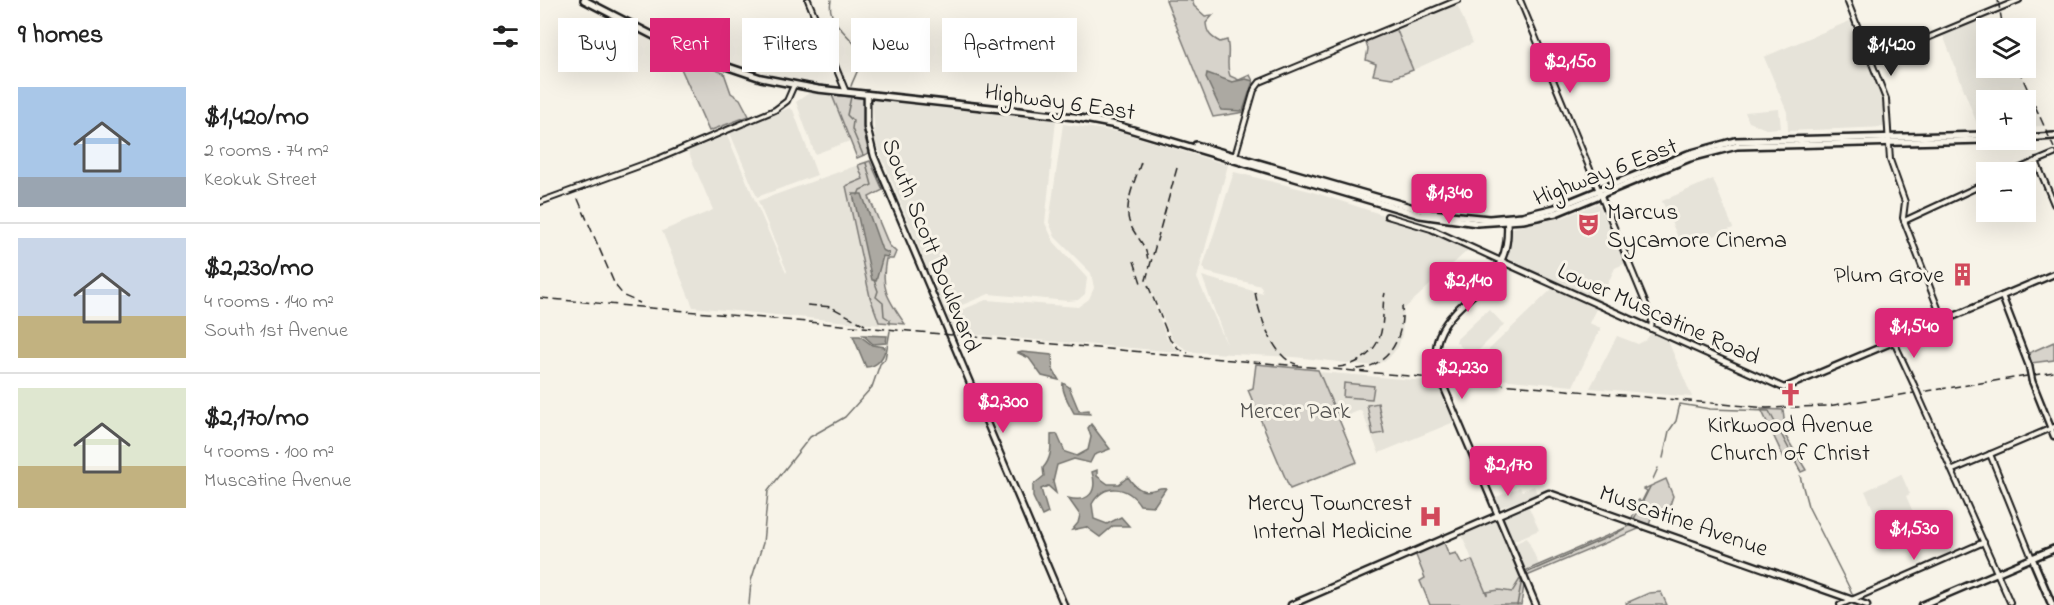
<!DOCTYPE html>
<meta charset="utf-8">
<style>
:root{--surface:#fff;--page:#f2f2f2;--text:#222;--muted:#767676;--line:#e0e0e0;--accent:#db2777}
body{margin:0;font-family:"Indie Flower",sans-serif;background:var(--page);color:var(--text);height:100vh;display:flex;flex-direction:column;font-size:22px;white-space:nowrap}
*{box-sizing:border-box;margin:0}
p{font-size:20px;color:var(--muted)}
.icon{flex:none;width:33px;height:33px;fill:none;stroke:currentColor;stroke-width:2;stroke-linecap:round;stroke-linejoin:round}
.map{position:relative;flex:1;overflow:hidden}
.panel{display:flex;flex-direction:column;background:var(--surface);width:540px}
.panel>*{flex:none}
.banner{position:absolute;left:18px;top:18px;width:570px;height:54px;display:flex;gap:12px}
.buttons{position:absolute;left:1436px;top:18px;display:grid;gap:12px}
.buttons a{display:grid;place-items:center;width:60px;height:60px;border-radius:0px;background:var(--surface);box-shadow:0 6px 24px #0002;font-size:30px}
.price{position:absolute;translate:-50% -51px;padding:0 14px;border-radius:6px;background:var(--accent);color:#fff;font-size:20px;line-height:39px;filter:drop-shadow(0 2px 3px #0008)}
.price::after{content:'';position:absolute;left:50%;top:36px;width:18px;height:14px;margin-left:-9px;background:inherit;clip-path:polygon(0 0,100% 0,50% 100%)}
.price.active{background:#222;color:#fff}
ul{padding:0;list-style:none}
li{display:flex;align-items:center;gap:18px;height:150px;padding:0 18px}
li+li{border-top:2px solid var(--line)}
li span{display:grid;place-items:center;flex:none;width:168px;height:120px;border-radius:0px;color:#555}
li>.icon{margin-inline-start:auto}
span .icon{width:72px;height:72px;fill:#fffc;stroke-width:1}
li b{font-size:26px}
h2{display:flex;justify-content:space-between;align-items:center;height:72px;padding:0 18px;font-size:26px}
.chip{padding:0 21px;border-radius:0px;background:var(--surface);box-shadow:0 6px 24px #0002;font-size:21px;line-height:54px}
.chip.active{background:var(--accent);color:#fff}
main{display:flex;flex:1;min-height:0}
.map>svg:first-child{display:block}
.built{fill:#e6e3d9}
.green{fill:#d7d3cb;stroke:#7a7874;stroke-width:1.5}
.water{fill:#aca9a2;stroke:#72716c;stroke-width:1.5}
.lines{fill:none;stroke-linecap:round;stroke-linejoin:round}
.stream{stroke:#72716c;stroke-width:1.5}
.tertiary-casing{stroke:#1c1c1c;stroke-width:8}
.secondary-casing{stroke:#1c1c1c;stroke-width:9}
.primary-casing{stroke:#1c1c1c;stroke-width:10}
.tertiary{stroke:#f7f3e8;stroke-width:4}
.secondary{stroke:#f7f3e8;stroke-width:4.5}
.primary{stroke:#f7f3e8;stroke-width:5}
.rail{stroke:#1c1c1c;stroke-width:1.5;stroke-dasharray:9 4.5;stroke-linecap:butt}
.tertiary-bridge-casing{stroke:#1c1c1c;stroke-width:8;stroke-linecap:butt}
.secondary-bridge-casing{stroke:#1c1c1c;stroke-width:9;stroke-linecap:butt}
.tertiary-bridge{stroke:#f7f3e8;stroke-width:4}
.secondary-bridge{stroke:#f7f3e8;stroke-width:4.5}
.labels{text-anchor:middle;stroke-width:6;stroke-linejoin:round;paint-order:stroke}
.street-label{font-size:24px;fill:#1c1c1c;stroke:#f7f3e8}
.poi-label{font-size:24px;fill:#1c1c1c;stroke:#f7f3e8;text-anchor:end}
.park-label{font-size:24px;fill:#545351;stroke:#f7f3e8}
</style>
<main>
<section class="panel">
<h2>9 homes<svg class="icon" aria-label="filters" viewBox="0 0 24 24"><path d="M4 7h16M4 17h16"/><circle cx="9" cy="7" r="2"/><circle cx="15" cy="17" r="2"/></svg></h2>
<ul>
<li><span style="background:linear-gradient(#a9c7e8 75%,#9aa5b1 0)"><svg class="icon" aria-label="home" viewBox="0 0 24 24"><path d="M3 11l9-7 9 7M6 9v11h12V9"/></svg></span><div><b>$1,420/mo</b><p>2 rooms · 74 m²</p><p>Keokuk Street</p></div></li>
<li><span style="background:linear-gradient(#c9d6e8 65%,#c2b280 0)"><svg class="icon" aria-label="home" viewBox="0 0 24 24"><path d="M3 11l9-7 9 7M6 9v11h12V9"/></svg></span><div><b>$2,230/mo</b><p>4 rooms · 140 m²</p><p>South 1st Avenue</p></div></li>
<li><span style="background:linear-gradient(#dfe7d0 65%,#c2b280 0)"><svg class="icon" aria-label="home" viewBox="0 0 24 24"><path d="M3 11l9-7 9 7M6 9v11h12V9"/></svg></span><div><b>$2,170/mo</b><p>4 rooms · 100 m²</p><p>Muscatine Avenue</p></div></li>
</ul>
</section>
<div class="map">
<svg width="1514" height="605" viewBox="0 0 1514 605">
<rect width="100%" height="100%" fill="#f7f3e8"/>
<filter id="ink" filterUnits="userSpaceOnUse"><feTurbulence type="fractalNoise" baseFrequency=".0167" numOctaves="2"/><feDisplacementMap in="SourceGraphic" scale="12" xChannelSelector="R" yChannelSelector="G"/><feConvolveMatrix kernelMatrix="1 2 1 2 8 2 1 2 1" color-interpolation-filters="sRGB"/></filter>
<g filter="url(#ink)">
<!-- built -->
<g class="built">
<polygon points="917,4 933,43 873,70 856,28"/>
<polygon points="1442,19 1447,28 1446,68 1469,68 1474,74 1481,75 1503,126 1485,127 1485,100 1446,100 1446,129 1439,129 1403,35"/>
<polygon points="1312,20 1341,90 1346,127 1248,131 1247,112 1224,57"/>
<polygon points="272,91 292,95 310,141 275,154 256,102"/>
<polygon points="332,98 516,120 505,223 514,242 547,278 545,294 538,300 528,301 449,294 405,312 335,140"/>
<polygon points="249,108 253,110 277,175 217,197 190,133"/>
<polygon points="1239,109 1241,128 1226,129 1209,122 1205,112"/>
<polygon points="523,124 580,132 688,165 657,278 687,345 662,276 723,294 721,286 666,272 663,267 694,172 770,191 883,228 928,250 864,309 862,335 858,347 848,359 834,366 754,357 651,352 633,341 605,277 627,339 639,352 414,333 407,316 446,300 538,307 549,299 554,288 551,273 515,237 509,222"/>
<polygon points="187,135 246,273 247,271 218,201 318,165 323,179 307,186 330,297 340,325 153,307 122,231 173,210 148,151"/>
<polygon points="1173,179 1193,228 1143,249 1122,201"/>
<polygon points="1058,203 1086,263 1075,268 1059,302 966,259 971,228 1024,217"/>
<polygon points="1013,288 1056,309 1049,323 1061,328 1033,386 938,377 931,367"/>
<polygon points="949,309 964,325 932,357 916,342 917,339"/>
<polygon points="1111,333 1128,341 1152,397 1050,388 1077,336 1098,344 1106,340"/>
<polygon points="779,372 898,382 914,422 839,453 821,410 798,419"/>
<polygon points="1361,474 1370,494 1366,496 1383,535 1351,549 1325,491"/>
<polygon points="994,486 997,494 958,508 954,498 980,487 982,491"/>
<polygon points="987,503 999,530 973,541 962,515"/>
<polygon points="955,518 984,585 976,599 951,605 921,533"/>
<polygon points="987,538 999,565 985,571 974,544"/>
</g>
<!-- green -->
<g class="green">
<path d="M626,0H652L654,6L665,16L673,15L666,23C667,34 671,37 680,42L687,40C691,54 685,63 690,76L699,80L710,75L714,83L705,112L673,117Z"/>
<polygon points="856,28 873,70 852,78 833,75 836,64 826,60 828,49 825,40"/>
<polygon points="135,55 184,73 191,93 200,99 209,116 169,131"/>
<polygon points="292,95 323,98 323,129 329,153 317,158"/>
<path d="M330,161L343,190L329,197L349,245L356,252L353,259H346C340,289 348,299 365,324L339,322L330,297L306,186L323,179L318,165Z"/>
<polygon points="1514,342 1514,360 1491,363 1489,353"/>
<polygon points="716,364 778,370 817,462 750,489 708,390 713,388"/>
<polygon points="804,383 834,386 832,399 803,397"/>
<polygon points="838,403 844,433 833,435 827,405"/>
<polygon points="1221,409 1243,410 1246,437 1266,470 1261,472 1252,456 1244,458"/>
<polygon points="1126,479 1133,496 1126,517 1113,513 1109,525 1092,518 1095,509 1094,505 1099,500 1101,503 1107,491 1104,489"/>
<polygon points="1094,524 1101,528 987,576 985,571"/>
<polygon points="903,540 909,555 916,553 922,564 932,560 947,595 947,592 959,590 972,592 980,579 984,585 981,605 890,605 880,581 885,578 875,553"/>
<polygon points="1121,592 1127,605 1087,605 1086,603 1109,593"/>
</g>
<!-- water -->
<g class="water">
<polygon points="667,73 692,82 706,79 713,81 703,111 681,110 666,78"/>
<polygon points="313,194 322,194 342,250 349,253 348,257 343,256 336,281 332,280"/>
<polygon points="323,335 347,336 346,343 333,344"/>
<path d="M313,336H320L332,345L345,347C345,357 337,367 326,367Z"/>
<polygon points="482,352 512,355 513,370 519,380 502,376 489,358 478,353"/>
<path d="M523,383L529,387L539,411L549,410L550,414L534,413C530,405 521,391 523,383Z"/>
<path d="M551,424L570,449L554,455L550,463L534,459L517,465L513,482L516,493L508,486L501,489L508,513L502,516L493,497V485L504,476L503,468C512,458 511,447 511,435L517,434L525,452L537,456L548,450L551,437L548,428Z"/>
<path d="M557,470V476L568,484H579L588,477C604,502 616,485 626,488L614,506L600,505C587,485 564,483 552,504L554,519L567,524L581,517L589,526H573L560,537L546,527L532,530L538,523L540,515L528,498C549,503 558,492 552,472Z"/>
</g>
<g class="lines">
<!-- stream -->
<g class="stream">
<path d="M291,0C285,28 321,37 320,60C320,69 314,77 311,86"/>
<polyline points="311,97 307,115 313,121 312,129 323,155"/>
<polyline points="1465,141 1475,149"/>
<polyline points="318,195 320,190 332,185 326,163"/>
<polyline points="334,280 338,291 336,297 343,303 344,316 350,320 350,324"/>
<polyline points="1123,458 1129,431 1136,421 1140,404 1170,409 1229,411 1260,470"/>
<polyline points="1260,476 1268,506 1313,595"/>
<polyline points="1113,479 1118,468"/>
<polyline points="1094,519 1110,487"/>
<polyline points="1075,534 1092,524"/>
<polyline points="986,573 1073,535"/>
<polyline points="1313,604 1314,605"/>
<polyline points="209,605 211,581 223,543 228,491 270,437 305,417 332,387 340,364 345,359 350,331"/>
<polyline points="977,605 982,579"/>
</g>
<defs>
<g id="tertiary">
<polyline points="268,0 306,92"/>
<polyline points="980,0 1112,319 1111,329"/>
<polyline points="1307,0 1346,99 1350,160 1365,202 1363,218 1403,321"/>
<polyline points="1332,61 1479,0"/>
<polyline points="695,156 714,90 720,82 918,0"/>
<polyline points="1496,161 1514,204"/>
<polyline points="1471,172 1514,154"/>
<polyline points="0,202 118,159 235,110 247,101 254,85"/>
<polyline points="847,216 891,229 961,261"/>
<polyline points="1364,221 1446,183"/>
<polyline points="1354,342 1374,385"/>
<polyline points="1380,399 1470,602"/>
<polyline points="1450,454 1492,558"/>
<polyline points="1413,470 1514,427"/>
<polyline points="1300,605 1444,542"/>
</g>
<g id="secondary">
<polyline points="327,94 327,127 334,156 524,605"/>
<path d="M967,218C968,232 968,245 962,259C942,303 879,315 900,378L996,605"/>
<polyline points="961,261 1244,388 1514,274"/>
<polyline points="1462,296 1489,366"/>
<polyline points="1492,381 1514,436"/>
<polyline points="751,605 1009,493 1327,605"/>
<polyline points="1382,605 1492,558"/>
</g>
<g id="primary">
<polyline points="44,0 147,53 221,78 278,89 534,117 576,125 880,215 937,223 983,220 1016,213 1150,158 1197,146 1446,140"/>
<polyline points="1485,138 1514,136"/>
<polyline points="656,145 891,213 949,219 982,216 1015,208 1148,154 1195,141 1446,135"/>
<polyline points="1512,605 1492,558 1514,549"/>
</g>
</defs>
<!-- tertiary casing -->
<use href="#tertiary" class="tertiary-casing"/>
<!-- secondary casing -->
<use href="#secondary" class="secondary-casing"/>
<!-- primary casing -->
<use href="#primary" class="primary-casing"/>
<!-- tertiary -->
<use href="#tertiary" class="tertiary"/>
<!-- secondary -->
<use href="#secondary" class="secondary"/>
<!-- primary -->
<use href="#primary" class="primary"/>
<!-- rail -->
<g class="rail">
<polyline points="1458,0 1463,28"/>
<polyline points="1478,68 1514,148"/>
<path d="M601,162C596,179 584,203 589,221C594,237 608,244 608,263"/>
<polyline points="637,168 606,280 630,340 639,349 648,353"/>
<polyline points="38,199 75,285 84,296 100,303"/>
<polyline points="594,261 602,286"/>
<path d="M715,292C719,314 733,358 756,364"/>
<polyline points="0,298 1227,408 1287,406 1514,372"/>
<polyline points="267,305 291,307 325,325"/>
<path d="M798,367C821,365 840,349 842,326C844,314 842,304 845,293"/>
<path d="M817,369C850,366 864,337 862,306"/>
</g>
<defs>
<polyline id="tertiary-bridge" points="1374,385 1380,399"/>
<polyline id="secondary-bridge" points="1489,366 1492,381"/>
</defs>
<!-- tertiary-bridge casing -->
<use href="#tertiary-bridge" class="tertiary-bridge-casing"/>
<!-- secondary-bridge casing -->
<use href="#secondary-bridge" class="secondary-bridge-casing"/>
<!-- tertiary-bridge -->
<use href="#tertiary-bridge" class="tertiary-bridge"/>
<!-- secondary-bridge -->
<use href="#secondary-bridge" class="secondary-bridge"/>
</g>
</g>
<!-- icons -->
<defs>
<symbol id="theatre-bare" viewBox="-9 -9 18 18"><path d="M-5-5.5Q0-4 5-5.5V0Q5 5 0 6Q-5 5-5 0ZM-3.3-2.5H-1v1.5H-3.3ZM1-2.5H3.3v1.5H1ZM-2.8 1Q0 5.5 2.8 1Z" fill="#d1495b" stroke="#f7f3e8" stroke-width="2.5" paint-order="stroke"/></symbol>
<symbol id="building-bare" viewBox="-9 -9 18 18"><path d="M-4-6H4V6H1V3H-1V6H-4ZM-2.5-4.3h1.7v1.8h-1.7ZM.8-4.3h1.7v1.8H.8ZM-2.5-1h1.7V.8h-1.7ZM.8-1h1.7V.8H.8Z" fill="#d1495b" stroke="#f7f3e8" stroke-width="2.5" paint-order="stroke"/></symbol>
<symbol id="church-bare" viewBox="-9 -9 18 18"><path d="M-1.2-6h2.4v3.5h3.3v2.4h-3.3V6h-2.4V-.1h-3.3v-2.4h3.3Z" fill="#d1495b" stroke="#f7f3e8" stroke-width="2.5" paint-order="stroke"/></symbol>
<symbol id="hospital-bare" viewBox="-9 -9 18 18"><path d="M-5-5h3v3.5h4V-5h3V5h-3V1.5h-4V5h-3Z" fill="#d1495b" stroke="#f7f3e8" stroke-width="2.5" paint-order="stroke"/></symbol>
</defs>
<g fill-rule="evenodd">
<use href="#theatre-bare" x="1032" y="208" width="33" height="33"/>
<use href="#building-bare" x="1406" y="258" width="33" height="33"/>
<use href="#church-bare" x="1234" y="378" width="33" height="33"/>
<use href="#hospital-bare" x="874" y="500" width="33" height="33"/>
</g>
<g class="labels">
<!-- street labels -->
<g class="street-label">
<text transform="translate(520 101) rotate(8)" y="8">Highway 6 East</text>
<text transform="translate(1065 171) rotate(-21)" y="8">Highway 6 East</text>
<text transform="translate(392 245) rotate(68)" y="8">South Scott Boulevard</text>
<text transform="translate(1119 313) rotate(24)" y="8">Lower Muscatine Road</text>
<text transform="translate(1144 520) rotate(19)" y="8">Muscatine Avenue</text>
</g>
<!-- poi labels -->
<g class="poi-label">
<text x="1067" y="219" text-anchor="start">Marcus<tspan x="1067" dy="28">Sycamore Cinema</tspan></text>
<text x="1404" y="282">Plum Grove</text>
<text x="1250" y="432" text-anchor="middle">Kirkwood Avenue<tspan x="1250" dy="28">Church of Christ</tspan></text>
<text x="872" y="510">Mercy Towncrest<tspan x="872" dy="28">Internal Medicine</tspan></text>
</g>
<!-- park labels -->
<g class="park-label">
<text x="755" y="418">Mercer Park</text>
</g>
</g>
</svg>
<div class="buttons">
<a><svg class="icon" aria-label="layers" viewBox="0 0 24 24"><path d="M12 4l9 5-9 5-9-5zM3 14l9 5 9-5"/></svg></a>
<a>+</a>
<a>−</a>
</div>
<b class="price active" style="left:1351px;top:77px">$1,420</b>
<b class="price" style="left:1030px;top:94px">$2,150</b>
<b class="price" style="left:909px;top:225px">$1,340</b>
<b class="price" style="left:928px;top:313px">$2,140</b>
<b class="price" style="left:1374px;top:359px">$1,540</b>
<b class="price" style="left:922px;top:400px">$2,230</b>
<b class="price" style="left:463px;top:434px">$2,300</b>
<b class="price" style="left:968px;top:497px">$2,170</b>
<b class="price" style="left:1374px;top:561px">$1,530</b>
<div class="banner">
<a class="chip">Buy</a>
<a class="chip active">Rent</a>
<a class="chip">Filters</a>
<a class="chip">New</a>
<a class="chip">Apartment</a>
</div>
</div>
</main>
